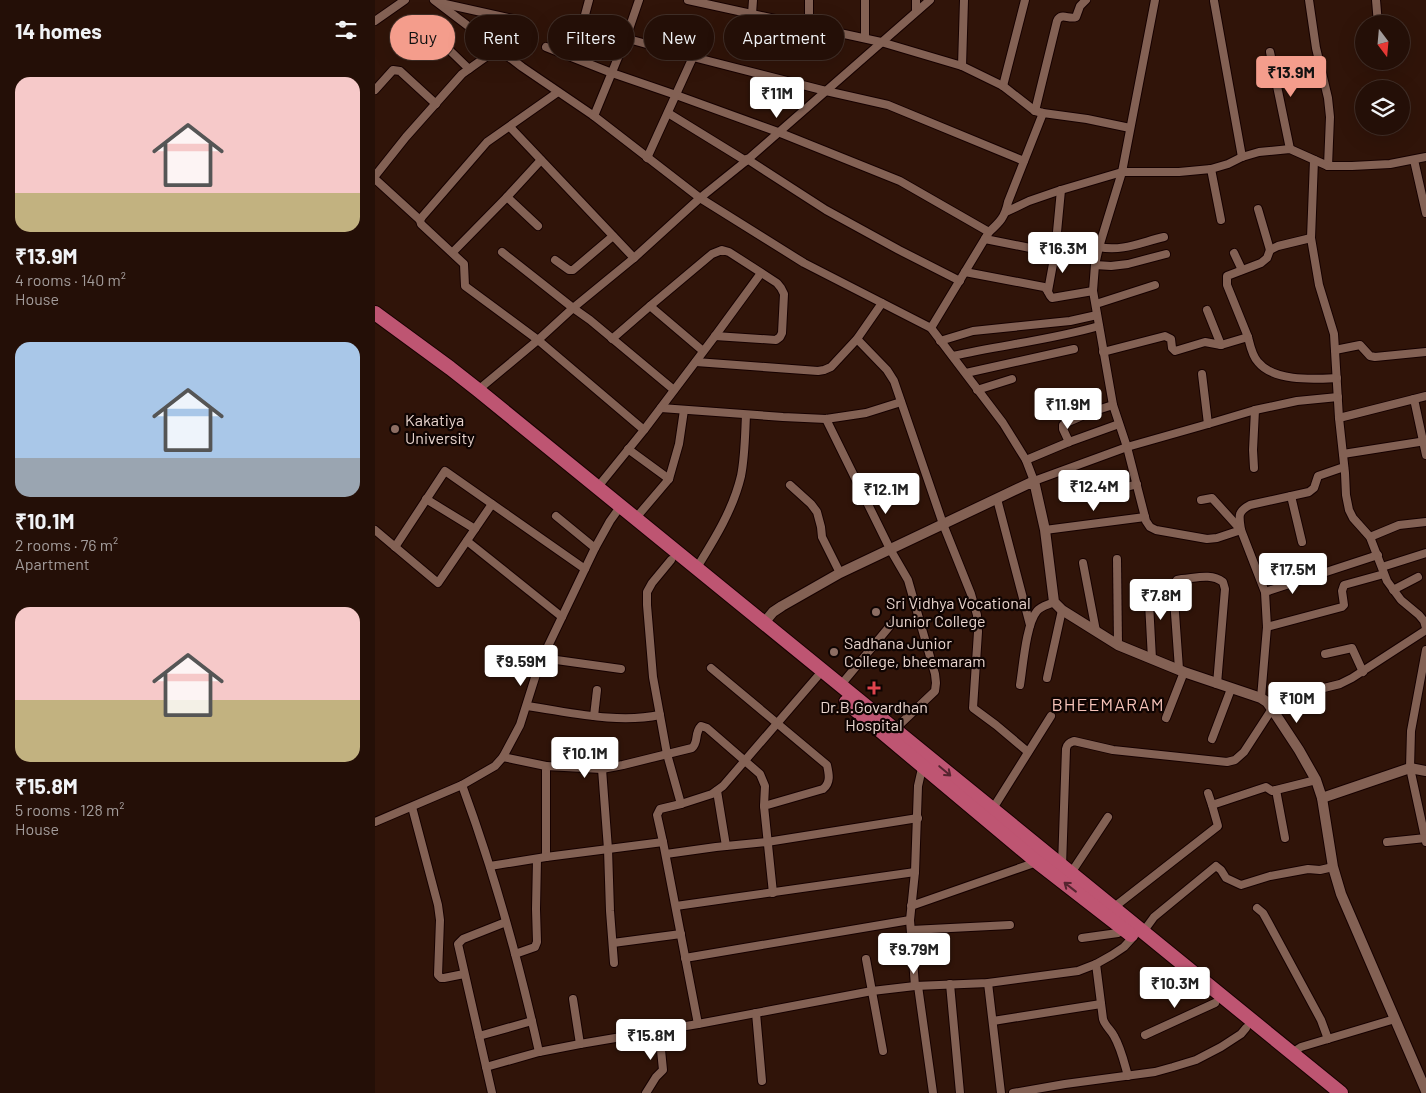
<!DOCTYPE html>
<meta charset="utf-8">
<style>
:root{--surface:#240f07;--page:#2c1811;--text:#f1f3f6;--muted:#a39c9b;--line:#412f28;--accent:#f49d8c}
body{margin:0;font-family:Barlow,sans-serif;background:var(--page);color:var(--text);height:100vh;display:flex;flex-direction:column;font-size:19px;white-space:nowrap}
*{box-sizing:border-box;margin:0}
p{font-size:16px;color:var(--muted)}
.icon{flex:none;width:28px;height:28px;fill:none;stroke:currentColor;stroke-width:2;stroke-linecap:round;stroke-linejoin:round}
.map{position:relative;flex:1;overflow:hidden}
.drawer{display:flex;flex-direction:column;background:var(--surface);width:375px}
.drawer>*{flex:none}
.banner{position:absolute;left:15px;top:15px;width:475px;height:45px;display:flex;gap:10px}
.needle{width:32px;rotate:164deg}
.fabs{position:absolute;left:980px;top:15px;display:grid;gap:10px}
.fabs a{display:grid;place-items:center;width:55px;height:55px;border-radius:50%;background:var(--surface);box-shadow:0 5px 20px #0002,0 0 0 1px var(--line);font-size:25px}
.price{position:absolute;translate:-50% -42px;padding:0 11px;border-radius:5px;background:#fff;color:#222;font-size:16px;line-height:32px;filter:drop-shadow(0 1px 2px #0008)}
.price::after{content:'';position:absolute;left:50%;top:30px;width:15px;height:11px;margin-left:-8px;background:inherit;clip-path:polygon(0 0,100% 0,50% 100%)}
.price.selected{background:var(--accent);color:#111}
ul{padding:0;list-style:none}
li{display:grid;align-content:center;gap:10px;height:265px;padding:0 15px}
li span{display:grid;place-items:center;height:155px;border-radius:15px;color:#555}
li>.icon{margin-inline-start:auto}
span .icon{width:90px;height:90px;fill:#fffc;stroke-width:1}
li b{font-size:21px}
h2{display:flex;justify-content:space-between;align-items:center;height:60px;padding:0 15px;font-size:21px}
.pill{padding:0 18px;border-radius:22px;background:var(--surface);box-shadow:0 5px 20px #0002,0 0 0 1px var(--line);font-size:18px;line-height:45px}
.pill.selected{background:var(--accent);color:#111}
main{display:flex;flex:1;min-height:0}
.map>svg:first-child{display:block}
.lines{fill:none;stroke-linecap:round;stroke-linejoin:round}
.minor-casing{stroke:#160100;stroke-width:10}
.tertiary-casing{stroke:#160100;stroke-width:12}
.trunk-casing{stroke:#160100;stroke-width:16}
.minor{stroke:#836154;stroke-width:8}
.tertiary{stroke:#836154;stroke-width:10}
.trunk{stroke:#be5572;stroke-width:14}
.oneway{stroke:#55242f}
.education-dot{fill:#8d6e63;stroke:#0f0402;stroke-width:2}
.health-dot{fill:#e0444e;stroke:#0f0402;stroke-width:2}
.labels{text-anchor:middle;stroke-width:4.5;stroke-linejoin:round;paint-order:stroke}
.poi-label{font-size:16px;fill:#e8d4cd;stroke:#0f0402;text-anchor:start}
.neighbourhood-label{font-size:18px;letter-spacing:1px;fill:#f6c3b9;stroke:#0f0402}
</style>
<main>
<section class="drawer">
<h2>14 homes<svg class="icon" aria-label="filters" viewBox="0 0 24 24"><path d="M4 7h16M4 17h16"/><circle cx="9" cy="7" r="2"/><circle cx="15" cy="17" r="2"/></svg></h2>
<ul>
<li><span style="background:linear-gradient(#f6c9c9 75%,#c2b280 0)"><svg class="icon" aria-label="home" viewBox="0 0 24 24"><path d="M3 11l9-7 9 7M6 9v11h12V9"/></svg></span><div><b>₹13.9M</b><p>4 rooms · 140 m²</p><p>House</p></div></li>
<li><span style="background:linear-gradient(#a9c7e8 75%,#9aa5b1 0)"><svg class="icon" aria-label="home" viewBox="0 0 24 24"><path d="M3 11l9-7 9 7M6 9v11h12V9"/></svg></span><div><b>₹10.1M</b><p>2 rooms · 76 m²</p><p>Apartment</p></div></li>
<li><span style="background:linear-gradient(#f6c9c9 60%,#c2b280 0)"><svg class="icon" aria-label="home" viewBox="0 0 24 24"><path d="M3 11l9-7 9 7M6 9v11h12V9"/></svg></span><div><b>₹15.8M</b><p>5 rooms · 128 m²</p><p>House</p></div></li>
</ul>
</section>
<div class="map">
<svg width="1051" height="1093" viewBox="0 0 1051 1093">
<rect width="100%" height="100%" fill="#301409"/>
<g class="lines">
<defs>
<g id="minor">
<path d="M59,0L147,67L219,116L325,198L429,263L556,328L614,232C625,222 630,217 633,202L668,113"/>
<polyline points="214,0 207,26 318,57 451,91 513,105 649,161"/>
<polyline points="313,0 506,42 587,66 628,86 660,111 668,113 712,119 755,128"/>
<polyline points="541,0 541,10"/>
<polyline points="780,0 747,172 724,247 720,265 718,291 738,405 752,447 771,521 775,527 781,530 832,539 842,538 866,530 890,592 892,627 886,698"/>
<polyline points="934,0 941,48 953,98 955,117 953,166"/>
<polyline points="1001,0 1003,24"/>
<polyline points="839,1 867,157"/>
<polyline points="66,3 151,22"/>
<polyline points="377,14 378,0"/>
<polyline points="0,21 30,0"/>
<polyline points="434,26 434,0"/>
<polyline points="62,38 94,69"/>
<polyline points="490,38 490,0"/>
<polyline points="171,47 237,73 301,95 403,132 525,181 614,232"/>
<polyline points="895,52 915,149"/>
<polyline points="587,66 589,0"/>
<polyline points="628,86 650,0"/>
<polyline points="0,90 18,70 25,71 61,104"/>
<polyline points="183,92 112,142 47,217 45,220 46,224 89,264 90,286 163,340 269,430"/>
<path d="M660,111L682,21C686,12 694,20 701,17L705,6L711,0"/>
<polyline points="293,113 371,161"/>
<polyline points="219,116 251,38 264,0"/>
<polyline points="135,127 259,258"/>
<polyline points="272,158 318,57"/>
<polyline points="372,159 451,210 524,250 585,281"/>
<polyline points="939,160 936,238 944,285 959,334 964,418 970,473 971,495 974,510 978,518 995,537 1012,581 1026,600 1044,615 1049,621 1051,628"/>
<polyline points="1039,160 1051,213"/>
<polyline points="836,169 846,220"/>
<polyline points="0,176 31,137 87,74 122,49"/>
<polyline points="0,179 45,220"/>
<polyline points="132,197 166,160"/>
<polyline points="883,209 895,250"/>
<polyline points="631,212 654,201 686,190 747,172 804,172 836,169 853,164 867,157 884,152 915,149 953,166 977,166 1015,164 1051,157"/>
<polyline points="610,239 680,253 686,190"/>
<path d="M724,247C747,252 767,242 789,237"/>
<polyline points="78,252 132,197 163,226"/>
<polyline points="127,252 198,308 215,320 299,390"/>
<polyline points="859,253 867,270"/>
<polyline points="180,260 194,270 198,270 238,236"/>
<polyline points="720,265 736,266 753,264 791,254"/>
<path d="M590,272L669,287C674,290 673,295 677,298L718,291"/>
<polyline points="673,291 680,253"/>
<polyline points="721,304 780,285"/>
<polyline points="275,306 337,254 347,250 354,252 402,283 406,288 409,294 407,333 405,337 401,340 340,336"/>
<path d="M832,310L846,345L873,337C875,345 877,356 883,362C899,382 939,379 962,378"/>
<polyline points="556,328 628,423 651,460 659,481 752,447 833,424 880,410 922,401 963,397"/>
<polyline points="873,337 852,285 852,276 886,263 892,258 895,250 903,246 936,238"/>
<polyline points="237,339 275,306 328,351"/>
<polyline points="482,339 512,370 519,381 568,524 596,594 602,615 603,632 598,708 621,725 653,752"/>
<polyline points="565,341 598,331 695,321 722,315"/>
<polyline points="960,350 985,345 995,356 1000,357 1051,352"/>
<polyline points="728,352 790,336 796,339 797,348 800,351 830,342 846,345"/>
<path d="M578,356C626,345 676,340 724,326"/>
<polyline points="321,362 443,371 449,370 456,367 482,339 507,303"/>
<polyline points="591,373 699,349"/>
<polyline points="827,374 833,424"/>
<polyline points="103,390 163,340 198,308 259,258 325,198 371,161 555,0"/>
<polyline points="602,390 637,379"/>
<polyline points="1039,399 1051,455"/>
<polyline points="286,408 408,417 451,419 491,413 526,402"/>
<polyline points="964,418 1051,396"/>
<polyline points="451,419 515,549 533,580 560,674 561,683 560,691 520,729"/>
<polyline points="694,442 688,429 688,425 691,423 716,412 738,405"/>
<polyline points="253,449 294,479 260,519"/>
<polyline points="968,454 1051,441"/>
<polyline points="651,460 694,442 744,424"/>
<polyline points="879,468 878,450 880,410"/>
<polyline points="294,479 304,444 309,410"/>
<polyline points="415,485 436,504 442,512 446,527 447,537 465,573"/>
<polyline points="222,488 269,430 340,336 386,273"/>
<polyline points="722,496 762,484"/>
<polyline points="916,496 927,542"/>
<polyline points="51,499 100,529"/>
<polyline points="622,499 655,625"/>
<polyline points="826,500 837,498 866,530"/>
<polyline points="181,516 220,548"/>
<polyline points="0,530 63,583 117,504"/>
<polyline points="670,530 770,517"/>
<path d="M866,530C864,516 862,512 875,505L934,492L939,488L943,476L969,467"/>
<polyline points="995,537 1024,525 1051,522"/>
<polyline points="92,541 187,617"/>
<polyline points="20,547 70,471 210,569"/>
<polyline points="742,559 743,645"/>
<polyline points="708,563 721,631"/>
<polyline points="1007,567 1051,553"/>
<path d="M321,569C339,540 358,510 366,476C370,456 370,435 371,415"/>
<polyline points="773,584 777,659"/>
<polyline points="1018,590 1043,577"/>
<polyline points="890,592 1003,555"/>
<polyline points="892,627 967,607 969,605 967,591 969,585 1009,574"/>
<polyline points="1051,650 1036,731 1035,768 1051,842"/>
<polyline points="950,654 977,648 988,672"/>
<polyline points="167,658 246,669"/>
<path d="M336,668L452,765C454,774 456,783 448,789L389,806L398,893"/>
<path d="M804,669L798,585L802,580L807,579C821,578 836,573 848,582L850,589L842,684"/>
<polyline points="672,678 687,610"/>
<path d="M645,685C648,667 651,624 662,611C666,606 673,605 679,602"/>
<polyline points="465,686 519,621"/>
<polyline points="892,702 965,684 977,678 1051,630"/>
<path d="M152,706C195,712 241,724 285,715"/>
<polyline points="219,716 222,690"/>
<polyline points="791,718 809,672"/>
<polyline points="837,739 856,689"/>
<polyline points="128,757 171,766 171,857"/>
<path d="M171,766L227,769L248,765L317,748C324,742 319,733 326,726L332,728L385,774L390,786L389,806"/>
<polyline points="227,769 233,849 235,911 239,963"/>
<path d="M87,785C119,872 144,962 164,1052"/>
<polyline points="901,790 910,838"/>
<polyline points="342,791 351,846"/>
<polyline points="833,793 837,805 891,787 897,791 941,780"/>
<polyline points="306,804 337,794 348,786 442,677"/>
<polyline points="37,807 63,905 65,920 63,975 66,978 69,978 89,974"/>
<polyline points="617,810 676,716"/>
<polyline points="0,822 87,785 120,766 128,757 145,725 164,665 220,548 235,521 245,507"/>
<polyline points="1012,842 1051,838"/>
<polyline points="291,854 341,847 392,842 543,818"/>
<polyline points="115,866 171,857 288,842"/>
<path d="M687,866L691,749C692,744 694,743 699,741L738,750L852,762L860,760L869,752L897,709"/>
<polyline points="696,873 733,817"/>
<polyline points="301,906 540,872"/>
<polyline points="536,906 662,862"/>
<polyline points="738,908 843,826 837,805"/>
<polyline points="882,908 888,913 893,922 946,1020 953,1039"/>
<polyline points="536,930 635,925"/>
<polyline points="768,932 779,917 841,866 846,870 851,878 866,885 895,876 933,869 945,870 958,867"/>
<polyline points="707,938 743,933 749,929"/>
<polyline points="238,943 306,934"/>
<polyline points="140,954 160,947 162,942 161,909 162,859"/>
<polyline points="310,958 535,920"/>
<polyline points="491,959 508,1051"/>
<path d="M721,964L728,1019C730,1026 736,1030 739,1036C746,1048 749,1062 753,1076"/>
<polyline points="613,983 626,1093"/>
<polyline points="575,984 585,1093"/>
<polyline points="540,986 535,920 540,872 543,786 548,764"/>
<polyline points="543,986 558,1093"/>
<polyline points="198,999 205,1044"/>
<polyline points="381,1013 387,1081"/>
<polyline points="618,1021 726,1004"/>
<polyline points="323,1024 497,991 540,986 613,983 703,971 721,964 737,955 749,947 759,936"/>
<polyline points="770,1035 840,1003"/>
<polyline points="104,1036 157,1021"/>
<polyline points="917,1053 926,1047 1020,1019"/>
<polyline points="111,1067 164,1052 205,1044 323,1024 288,842 282,815 285,809 306,804 292,754 278,677 272,605 272,592 277,583 296,560"/>
<polyline points="117,1093 83,944 88,939 131,922"/>
<polyline points="271,1093 281,1077 288,1070 284,1030"/>
<polyline points="638,1093 690,1084 780,1072 798,1067 821,1060 846,1047 866,1034 871,1028"/>
</g>
<g id="tertiary">
<polyline points="388,624 398,612 407,606 465,573 659,481 670,530 679,602 687,610 743,645 809,672 886,698 892,702 897,709 924,750 941,780 947,798 958,867 966,894 1051,1091"/>
<polyline points="947,798 1035,768 1051,771"/>
</g>
<g id="trunk">
<polyline points="0,313 75,368 103,390 966,1093"/>
<polyline points="471,702 662,862 756,935"/>
</g>
</defs>
<!-- minor casing -->
<use href="#minor" class="minor-casing"/>
<!-- tertiary casing -->
<use href="#tertiary" class="tertiary-casing"/>
<!-- trunk casing -->
<use href="#trunk" class="trunk-casing"/>
<!-- minor -->
<use href="#minor" class="minor"/>
<!-- tertiary -->
<use href="#tertiary" class="tertiary"/>
<!-- trunk -->
<use href="#trunk" class="trunk"/>
</g>
<!-- one-way arrows -->
<defs><path id="oneway-shaft" d="M-6 0H5M1.5-3L5.5 0L1.5 3" fill="none" stroke-width="1.6" stroke-linecap="round" stroke-linejoin="round" transform="scale(1.25)"/></defs>
<g class="oneway">
<use href="#oneway-shaft" transform="translate(570 771) rotate(40)"/>
<use href="#oneway-shaft" transform="translate(695 887) rotate(-142)"/>
</g>
<!-- markers -->
<g class="education-dot">
<circle cx="20" cy="429" r="5"/>
<circle cx="501" cy="612" r="5"/>
<circle cx="459" cy="652" r="5"/>
</g>
<path class="health-dot" d="M496.5 680.5h5v5h5v5h-5v5h-5v-5h-5v-5h5z"/>
<g class="labels">
<!-- poi labels -->
<g class="poi-label">
<text x="30" y="426">Kakatiya<tspan x="30" dy="18">University</tspan></text>
<text x="511" y="609">Sri Vidhya Vocational<tspan x="511" dy="18">Junior College</tspan></text>
<text x="469" y="649">Sadhana Junior<tspan x="469" dy="18">College, bheemaram</tspan></text>
<text x="499" y="713" text-anchor="middle">Dr.B.Govardhan<tspan x="499" dy="18">Hospital</tspan></text>
</g>
<!-- neighbourhood labels -->
<g class="neighbourhood-label">
<text x="733" y="711">BHEEMARAM</text>
</g>
</g>
</svg>
<div class="fabs">
<a><svg class="needle" viewBox="-14 -14 28 28"><path d="M0-13l5 13h-10z" fill="#e53935"/><path d="M0 13l5-13h-10z" fill="#a39c9b"/></svg></a>
<a><svg class="icon" aria-label="layers" viewBox="0 0 24 24"><path d="M12 4l9 5-9 5-9-5zM3 14l9 5 9-5"/></svg></a>
</div>
<b class="price selected" style="left:916px;top:98px">₹13.9M</b>
<b class="price" style="left:402px;top:119px">₹11M</b>
<b class="price" style="left:688px;top:274px">₹16.3M</b>
<b class="price" style="left:693px;top:430px">₹11.9M</b>
<b class="price" style="left:719px;top:512px">₹12.4M</b>
<b class="price" style="left:511px;top:515px">₹12.1M</b>
<b class="price" style="left:918px;top:595px">₹17.5M</b>
<b class="price" style="left:786px;top:621px">₹7.8M</b>
<b class="price" style="left:146px;top:687px">₹9.59M</b>
<b class="price" style="left:922px;top:724px">₹10M</b>
<b class="price" style="left:210px;top:779px">₹10.1M</b>
<b class="price" style="left:539px;top:975px">₹9.79M</b>
<b class="price" style="left:800px;top:1009px">₹10.3M</b>
<b class="price" style="left:276px;top:1061px">₹15.8M</b>
<div class="banner">
<a class="pill selected">Buy</a>
<a class="pill">Rent</a>
<a class="pill">Filters</a>
<a class="pill">New</a>
<a class="pill">Apartment</a>
</div>
</div>
</main>
